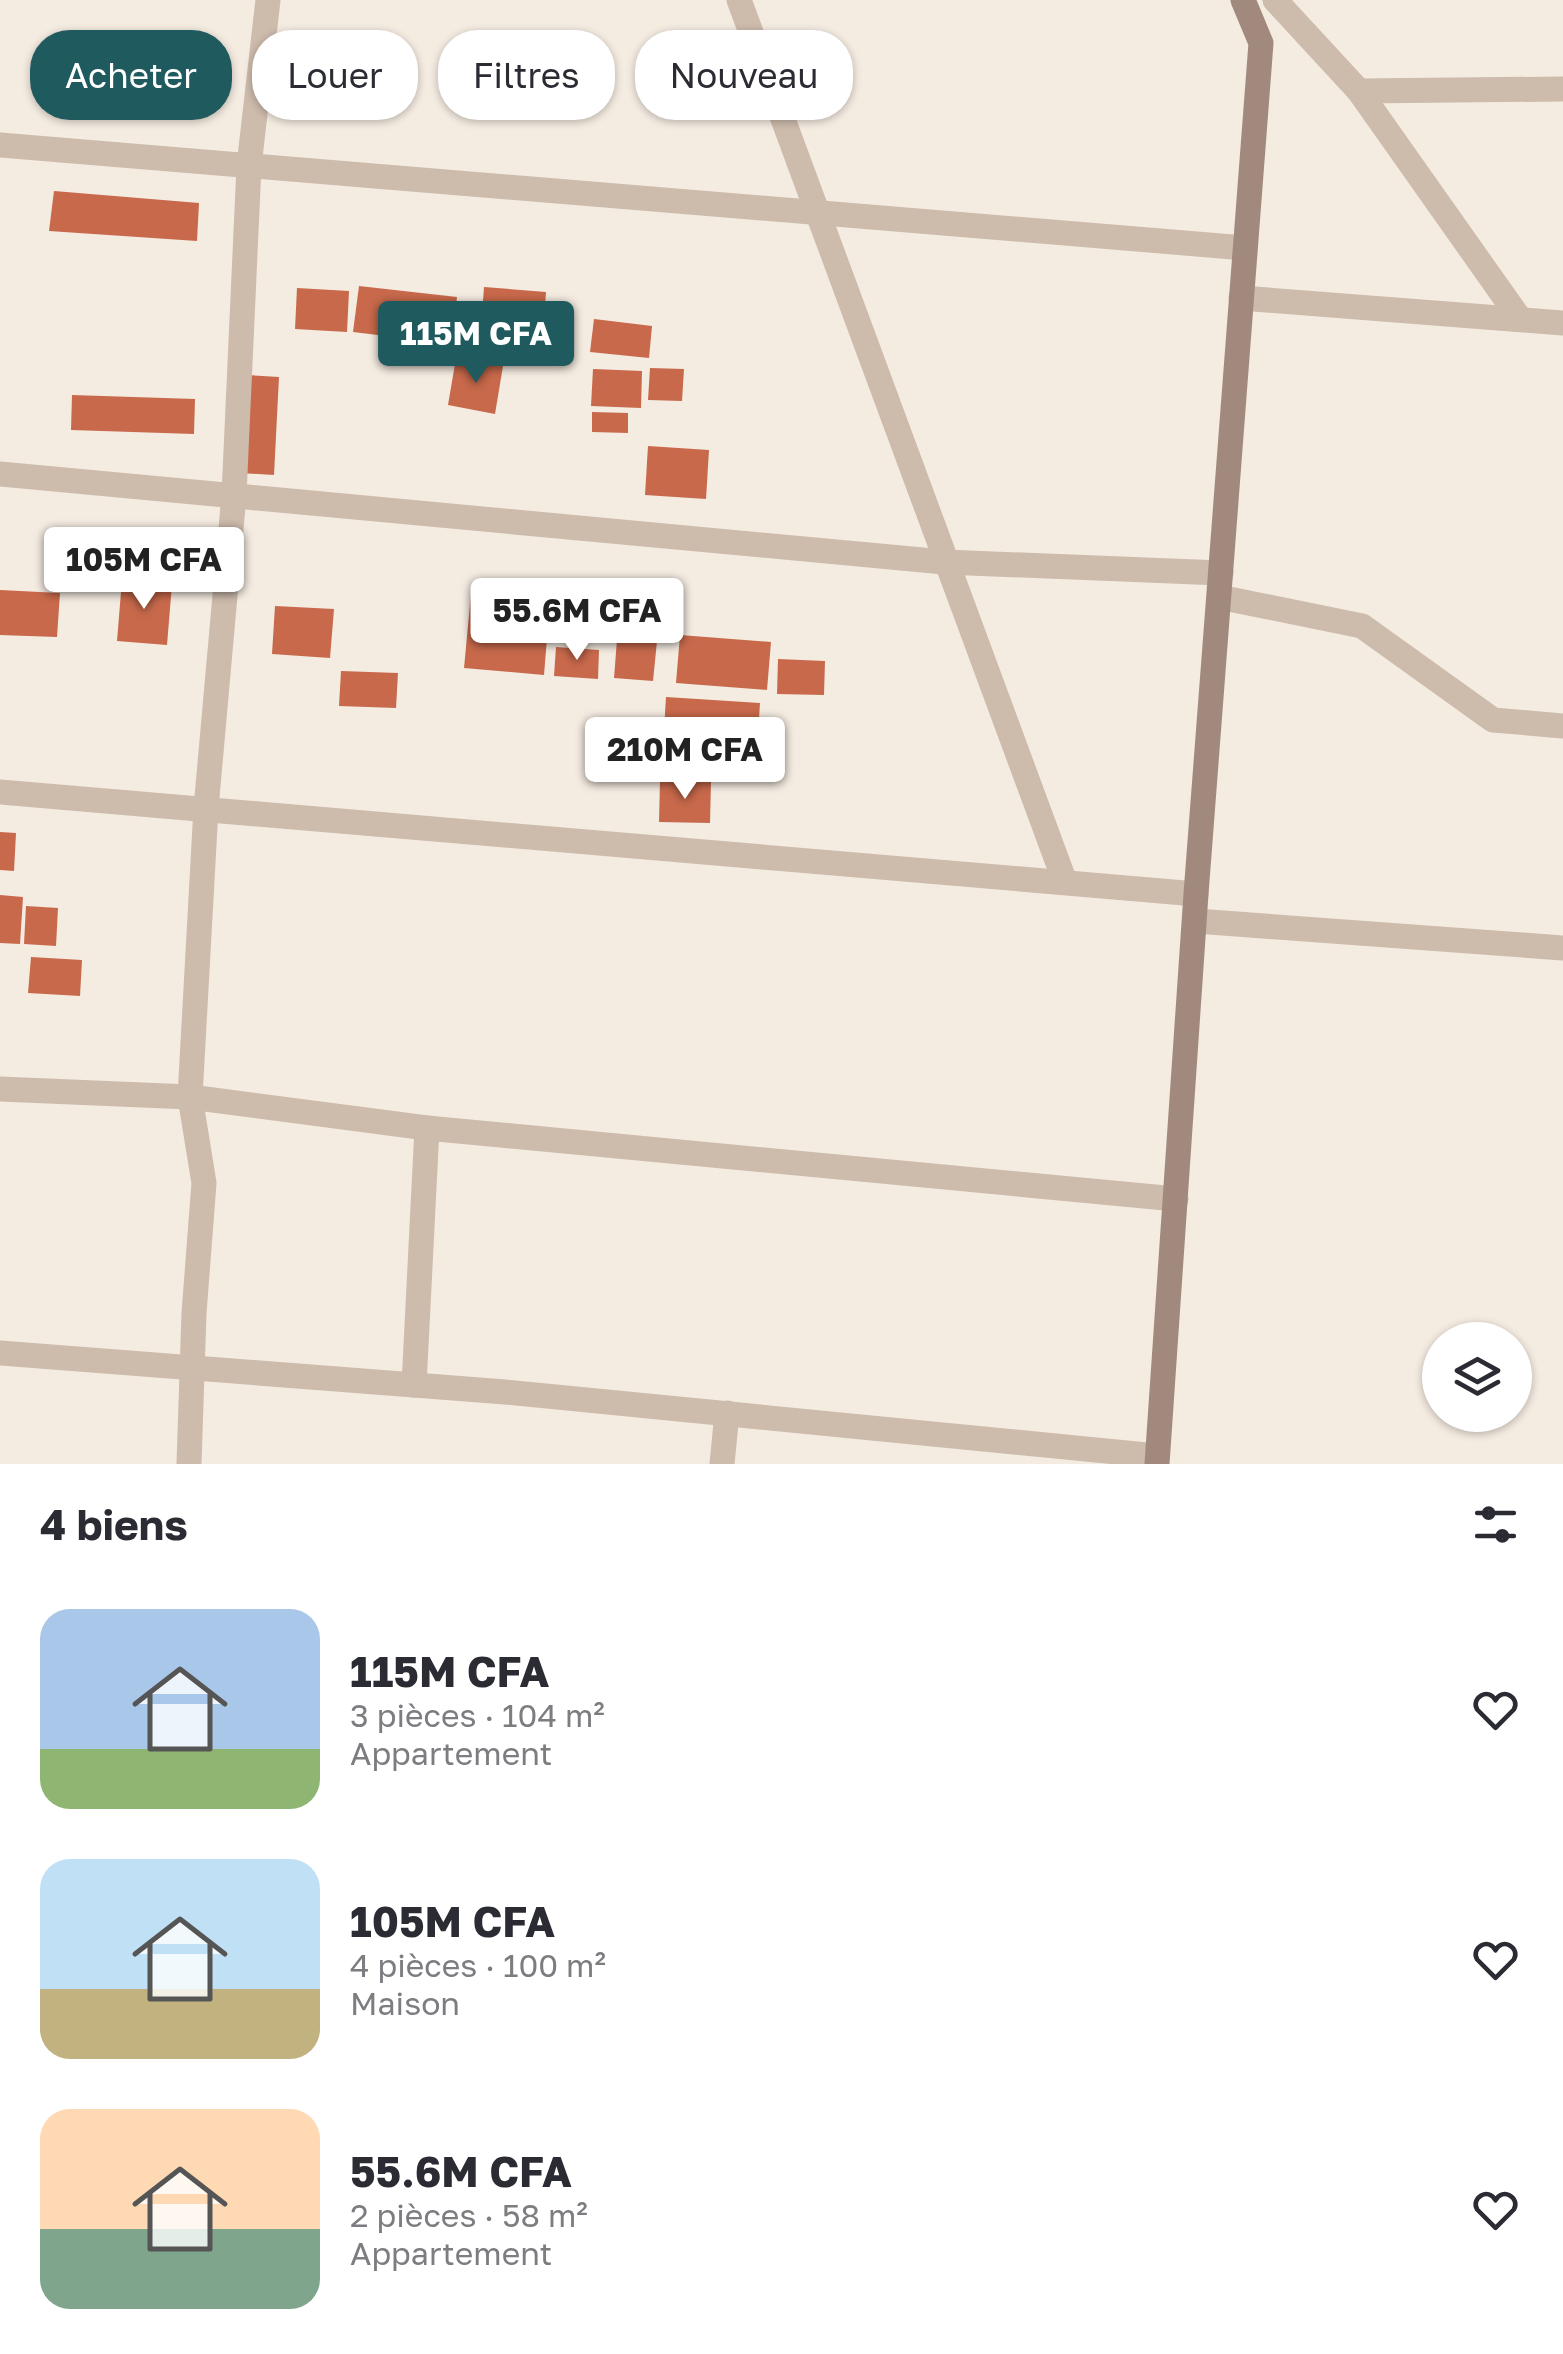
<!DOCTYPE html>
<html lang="fr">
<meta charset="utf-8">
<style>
:root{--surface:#fff;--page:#f2f2f3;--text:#2b2b33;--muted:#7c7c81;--accent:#1f5a5e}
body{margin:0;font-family:"Golos Text",sans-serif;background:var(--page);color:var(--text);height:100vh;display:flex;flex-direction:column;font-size:38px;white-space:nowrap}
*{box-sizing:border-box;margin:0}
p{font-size:32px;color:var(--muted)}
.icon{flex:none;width:55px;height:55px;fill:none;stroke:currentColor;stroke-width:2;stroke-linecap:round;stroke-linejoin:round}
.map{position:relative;height:1464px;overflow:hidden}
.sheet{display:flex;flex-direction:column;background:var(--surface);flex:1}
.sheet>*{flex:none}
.hud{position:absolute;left:30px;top:30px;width:1000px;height:90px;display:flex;gap:20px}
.tools{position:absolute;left:1422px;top:1322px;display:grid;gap:20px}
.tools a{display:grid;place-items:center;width:110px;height:110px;border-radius:50%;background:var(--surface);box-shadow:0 2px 8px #0004;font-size:50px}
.price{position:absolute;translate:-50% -85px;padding:0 22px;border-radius:10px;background:#fff;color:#222;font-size:32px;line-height:65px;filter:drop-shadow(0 2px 5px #0008)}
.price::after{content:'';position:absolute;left:50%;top:60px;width:30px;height:22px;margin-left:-15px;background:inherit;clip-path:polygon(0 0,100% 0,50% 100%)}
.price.selected{background:var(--accent);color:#fff}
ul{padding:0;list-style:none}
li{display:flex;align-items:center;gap:30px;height:250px;padding:0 40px}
li span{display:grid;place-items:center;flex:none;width:280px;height:200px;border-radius:30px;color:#555}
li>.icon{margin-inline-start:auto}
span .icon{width:120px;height:120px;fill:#fffc;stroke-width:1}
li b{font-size:42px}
h2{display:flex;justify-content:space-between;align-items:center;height:120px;padding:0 40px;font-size:42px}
.chip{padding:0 35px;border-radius:40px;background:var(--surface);box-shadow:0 2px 8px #0004;font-size:35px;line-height:90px}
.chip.selected{background:var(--accent);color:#fff}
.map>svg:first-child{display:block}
.building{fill:#c8694b}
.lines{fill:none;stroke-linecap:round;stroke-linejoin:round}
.street{stroke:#cdbbac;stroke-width:25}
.secondary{stroke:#a18a7d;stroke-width:25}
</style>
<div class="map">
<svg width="1563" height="1464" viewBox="0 0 1563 1464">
<rect width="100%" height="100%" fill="#f4ebe1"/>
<!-- building -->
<g class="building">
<polygon points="54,191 199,203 197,241 49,231"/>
<polygon points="359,286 457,297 452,344 353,332"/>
<polygon points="484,287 546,292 542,348 480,343"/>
<polygon points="297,288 349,291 347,332 295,329"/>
<polygon points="594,319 652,326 649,358 590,352"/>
<polygon points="456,358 503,366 495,414 448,405"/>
<polygon points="650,368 684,369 682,401 648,400"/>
<polygon points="593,369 642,371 641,408 591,406"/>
<polygon points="246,375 279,377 274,475 241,473"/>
<polygon points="72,395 195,399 194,434 71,430"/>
<polygon points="592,412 628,413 628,433 592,432"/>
<polygon points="648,446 709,450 706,499 645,495"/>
<polygon points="122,580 172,584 167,645 117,641"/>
<polygon points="0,590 60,593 57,637 0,635"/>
<polygon points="471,594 550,601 544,675 464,668"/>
<polygon points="275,606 334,609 330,658 272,654"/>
<polygon points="618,627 658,631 653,681 614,678"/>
<polygon points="680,635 771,642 767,690 676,683"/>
<polygon points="556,647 599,650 598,679 554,676"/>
<polygon points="778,659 825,661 824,695 777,694"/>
<polygon points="341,671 398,673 396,708 339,706"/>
<polygon points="666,697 760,703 758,736 664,730"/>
<polygon points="660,781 711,782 710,823 659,822"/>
<polygon points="0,832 16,833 14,871 0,870"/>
<polygon points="0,895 23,897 20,944 0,943"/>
<polygon points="26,906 58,908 56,946 24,944"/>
<polygon points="31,957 82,960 80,996 28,993"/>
</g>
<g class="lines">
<!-- street -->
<g class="street">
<polyline points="739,0 1065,882"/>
<polyline points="1275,0 1359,91 1520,319"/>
<polyline points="1359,91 1563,89"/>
<polyline points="0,145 1245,248"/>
<polyline points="1241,298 1563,323"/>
<polyline points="0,474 944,562 1221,573"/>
<polyline points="1219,597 1362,626 1493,720 1563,726"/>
<polyline points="0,792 1196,894"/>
<polyline points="1196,921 1563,948"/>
<polyline points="0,1089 190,1097 427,1128 1176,1199"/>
<polyline points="0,1353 505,1392 1157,1456"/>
<polyline points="414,1385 427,1128"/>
<polyline points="189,1464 194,1313 204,1183 190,1097 206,808 234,495 249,166 268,0"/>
<polyline points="722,1464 727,1413"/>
</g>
<!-- secondary -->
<polyline class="secondary" points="1157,1464 1196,894 1261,43 1243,0"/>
</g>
</svg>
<div class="tools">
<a><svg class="icon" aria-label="layers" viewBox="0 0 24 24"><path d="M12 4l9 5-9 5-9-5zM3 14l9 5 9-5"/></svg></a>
</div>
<b class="price selected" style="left:476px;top:386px">115M CFA</b>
<b class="price" style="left:144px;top:612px">105M CFA</b>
<b class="price" style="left:577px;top:663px">55.6M CFA</b>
<b class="price" style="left:685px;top:802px">210M CFA</b>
<div class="hud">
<a class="chip selected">Acheter</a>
<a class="chip">Louer</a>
<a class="chip">Filtres</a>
<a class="chip">Nouveau</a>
</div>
</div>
<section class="sheet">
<h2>4 biens<svg class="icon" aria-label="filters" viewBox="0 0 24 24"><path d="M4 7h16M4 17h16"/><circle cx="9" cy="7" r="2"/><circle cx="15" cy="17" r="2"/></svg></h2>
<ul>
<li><span style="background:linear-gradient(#a9c7e8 70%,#8fb573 0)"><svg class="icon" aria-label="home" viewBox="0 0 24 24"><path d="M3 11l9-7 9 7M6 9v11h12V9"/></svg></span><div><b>115M CFA</b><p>3 pièces · 104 m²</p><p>Appartement</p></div><svg class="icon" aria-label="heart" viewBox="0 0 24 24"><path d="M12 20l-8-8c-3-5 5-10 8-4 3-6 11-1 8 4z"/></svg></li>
<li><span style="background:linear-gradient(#bfe0f5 65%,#c2b280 0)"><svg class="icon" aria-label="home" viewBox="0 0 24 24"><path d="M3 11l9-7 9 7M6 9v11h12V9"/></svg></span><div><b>105M CFA</b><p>4 pièces · 100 m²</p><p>Maison</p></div><svg class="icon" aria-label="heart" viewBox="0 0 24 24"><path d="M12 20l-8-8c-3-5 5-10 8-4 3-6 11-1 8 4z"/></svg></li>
<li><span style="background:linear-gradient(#ffd9b3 60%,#7fa58c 0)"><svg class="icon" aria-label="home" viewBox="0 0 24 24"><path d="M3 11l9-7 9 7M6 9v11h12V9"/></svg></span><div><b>55.6M CFA</b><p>2 pièces · 58 m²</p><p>Appartement</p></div><svg class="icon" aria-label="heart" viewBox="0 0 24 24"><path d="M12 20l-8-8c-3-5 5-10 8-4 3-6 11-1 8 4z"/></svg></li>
</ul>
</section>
